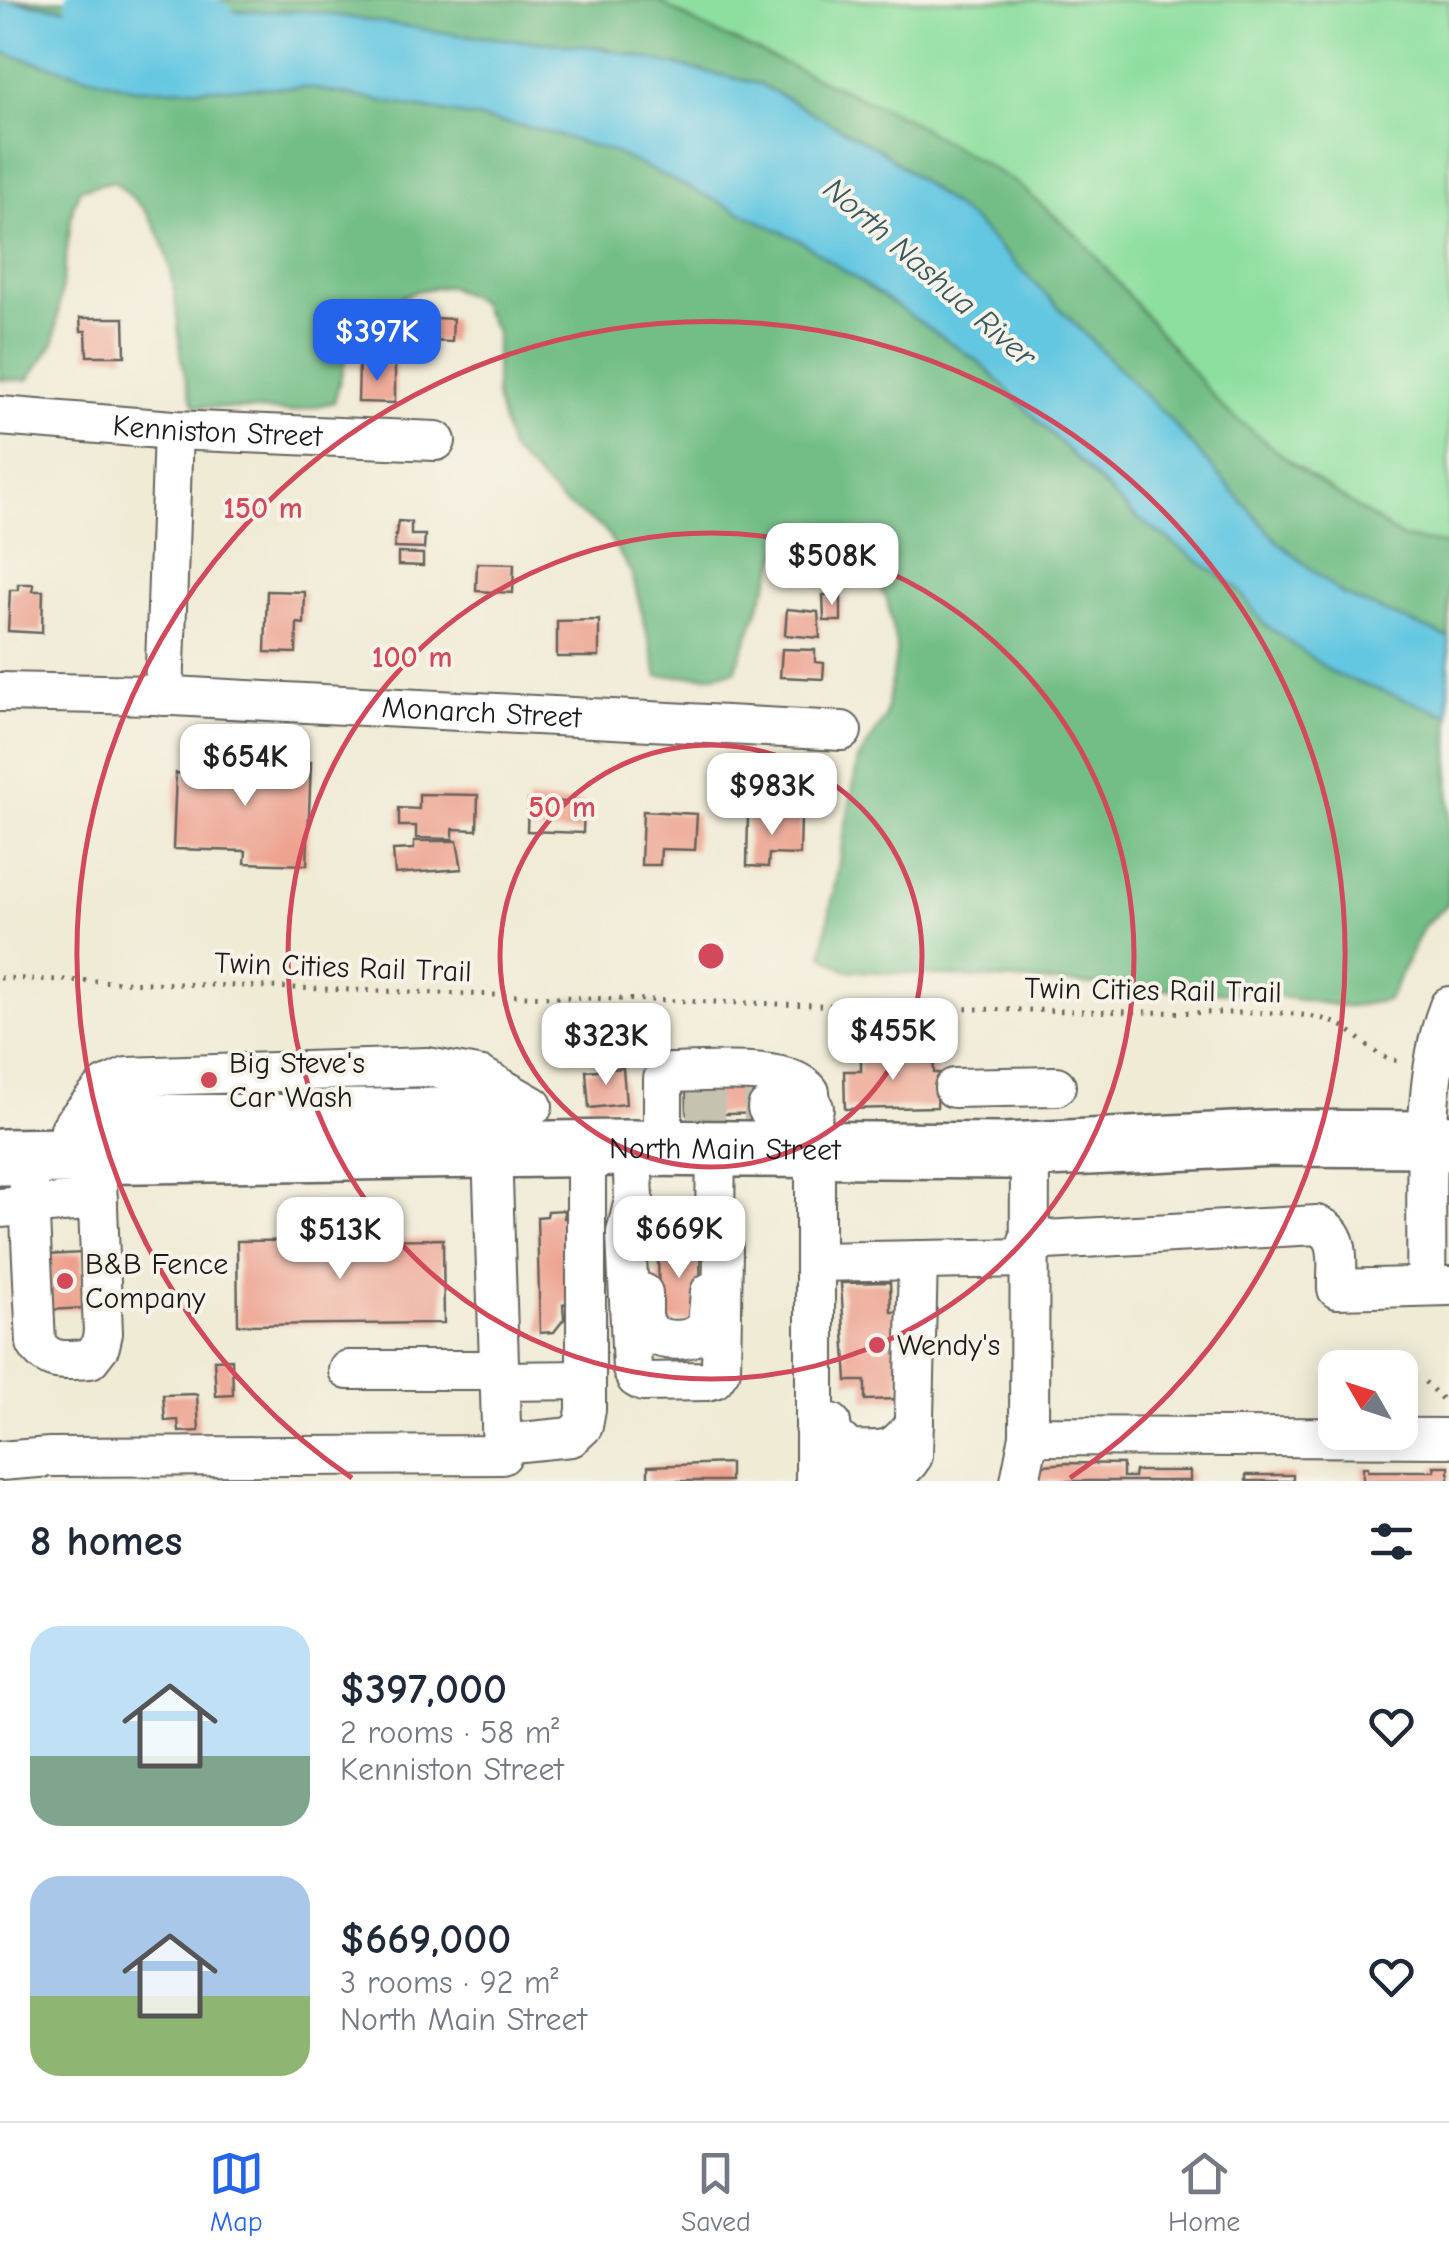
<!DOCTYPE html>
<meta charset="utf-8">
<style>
:root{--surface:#fff;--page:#f2f2f3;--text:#1f2937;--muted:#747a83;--line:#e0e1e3;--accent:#2563eb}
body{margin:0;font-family:"Comic Neue",sans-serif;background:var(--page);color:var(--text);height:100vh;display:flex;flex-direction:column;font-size:38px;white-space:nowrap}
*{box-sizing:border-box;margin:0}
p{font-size:32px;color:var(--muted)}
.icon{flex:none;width:55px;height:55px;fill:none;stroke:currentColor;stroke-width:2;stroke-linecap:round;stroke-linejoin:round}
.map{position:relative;height:1481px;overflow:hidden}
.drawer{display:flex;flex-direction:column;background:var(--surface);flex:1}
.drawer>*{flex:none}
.needle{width:65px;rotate:309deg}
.controls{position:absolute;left:1318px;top:1350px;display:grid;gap:20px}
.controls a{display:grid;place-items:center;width:100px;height:100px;border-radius:20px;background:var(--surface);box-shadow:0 5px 25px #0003;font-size:50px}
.price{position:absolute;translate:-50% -85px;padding:0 22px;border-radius:20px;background:#fff;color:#222;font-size:32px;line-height:65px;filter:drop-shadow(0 2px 5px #0008)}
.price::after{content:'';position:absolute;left:50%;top:60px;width:30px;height:22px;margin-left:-15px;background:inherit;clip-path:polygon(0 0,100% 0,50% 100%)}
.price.active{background:var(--accent);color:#fff}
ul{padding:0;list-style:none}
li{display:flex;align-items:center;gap:30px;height:250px;padding:0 30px}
li span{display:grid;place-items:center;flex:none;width:280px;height:200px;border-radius:30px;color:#555}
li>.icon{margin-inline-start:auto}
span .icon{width:120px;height:120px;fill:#fffc;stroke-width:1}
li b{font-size:42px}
h2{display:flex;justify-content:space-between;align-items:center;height:120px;padding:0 30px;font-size:42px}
.tab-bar{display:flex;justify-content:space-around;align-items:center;height:140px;border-top:2px solid var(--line);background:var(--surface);font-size:28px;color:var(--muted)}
.tab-bar a{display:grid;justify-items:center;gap:5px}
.tab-bar .active{color:var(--accent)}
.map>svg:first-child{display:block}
.green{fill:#8ddf9f;stroke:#547e5e;stroke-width:2.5}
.forest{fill:#72be86;stroke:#476d51;stroke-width:2.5}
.water{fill:#64c7e1;stroke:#40727e;stroke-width:2.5}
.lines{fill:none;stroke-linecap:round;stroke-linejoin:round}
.river{stroke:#64c7e1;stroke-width:50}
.building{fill:#eda08d}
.minor-tunnel{stroke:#c6c2b0;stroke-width:38;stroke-dasharray:38 19;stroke-linecap:butt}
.minor-casing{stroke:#66645d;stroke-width:42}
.highway-casing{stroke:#66645d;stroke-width:60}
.path{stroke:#66645d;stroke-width:5;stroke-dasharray:2.5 8;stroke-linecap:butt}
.minor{stroke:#fff;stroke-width:38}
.highway{stroke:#fff;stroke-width:55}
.ring{fill:none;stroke:#d1495b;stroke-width:5}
.poi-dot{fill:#d1495b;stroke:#f7f3e8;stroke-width:4}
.labels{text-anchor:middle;stroke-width:8;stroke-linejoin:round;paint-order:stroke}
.street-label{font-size:30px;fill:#1c1c1c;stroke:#f7f3e8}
.poi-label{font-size:30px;fill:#1c1c1c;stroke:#f7f3e8;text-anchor:start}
.water-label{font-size:32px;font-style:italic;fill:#355861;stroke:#f7f3e8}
.centre{fill:#d1495b;stroke:#f7f3e8;stroke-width:5}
.ring-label{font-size:30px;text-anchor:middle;font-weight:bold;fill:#d1495b;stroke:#f7f3e8;stroke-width:8;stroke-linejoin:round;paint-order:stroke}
</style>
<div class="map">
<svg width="1449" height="1481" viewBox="0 0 1449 1481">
<rect width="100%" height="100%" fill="#f7f3e8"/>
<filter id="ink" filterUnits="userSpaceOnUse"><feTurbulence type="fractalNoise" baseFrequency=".01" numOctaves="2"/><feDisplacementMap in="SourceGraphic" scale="20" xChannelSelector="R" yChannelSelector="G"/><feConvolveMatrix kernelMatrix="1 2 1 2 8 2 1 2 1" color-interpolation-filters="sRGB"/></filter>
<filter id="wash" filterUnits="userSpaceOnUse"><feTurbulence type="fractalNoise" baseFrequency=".0048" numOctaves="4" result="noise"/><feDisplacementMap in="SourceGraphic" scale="40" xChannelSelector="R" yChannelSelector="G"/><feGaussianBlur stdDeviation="2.25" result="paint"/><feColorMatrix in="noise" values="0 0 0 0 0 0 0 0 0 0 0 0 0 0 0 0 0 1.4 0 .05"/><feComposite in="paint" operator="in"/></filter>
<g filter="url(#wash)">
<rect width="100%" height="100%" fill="#f0ebd5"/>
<!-- green -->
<polygon class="green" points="656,0 1449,0 1449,545 1403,538 1306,474 1222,408 1081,239 1016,183 902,116 703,27"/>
<!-- forest -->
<g class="forest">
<polygon points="11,0 656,0 703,27 902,116 1016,183 1081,239 1223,408 1306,474 1403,538 1449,545 1449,638 1343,595 1279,543 1166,416 975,223 883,152 760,84 595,47 461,35 86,11"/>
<path d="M0,52L135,89L304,87L533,128L613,151L799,240L979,362L1132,514L1237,588L1264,623L1437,712L1449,715V903L1424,926L1388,1000L1348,1007L1269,995L845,970L823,955L826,932L858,760L885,718L897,650L887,599L851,548L801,535L780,551L735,671L708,676H658L632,574L605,530L561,501L510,450L496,397V331L478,301L448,286L416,291L368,312L352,336L334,402L291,412L195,406C168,345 188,272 148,215C140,203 125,192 114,181L80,189L73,206L54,343L28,380H0Z"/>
</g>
<!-- water -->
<polygon class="water" points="0,0 86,11 308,11 461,35 595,47 760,84 883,152 975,223 1166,416 1279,543 1343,595 1449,638 1449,715 1334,674 1263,623 1237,588 1132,514 979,362 799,240 613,152 533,128 304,87 135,89 0,52"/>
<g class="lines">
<!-- river -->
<polyline class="river" points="90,0 212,24"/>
</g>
<g id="blocks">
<!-- building -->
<g class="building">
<polygon points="413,317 453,319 452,342 430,341 430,347 411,346"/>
<polygon points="80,318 124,318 125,356 87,356 86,331 81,331"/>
<polygon points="359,364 395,365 395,403 358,402"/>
<polygon points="398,521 411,522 411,535 425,535 424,549 394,548"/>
<polygon points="398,553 423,554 423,566 398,565"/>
<polygon points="477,563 514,564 513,593 476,591"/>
<polygon points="18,584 33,584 33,591 43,591 42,633 8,631 10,590 18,590"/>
<polygon points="267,591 305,592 304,624 297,623 296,653 265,652"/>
<polygon points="823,595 841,595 841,621 824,621"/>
<polygon points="787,609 818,612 820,638 785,635"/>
<polygon points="599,620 599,657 557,657 557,621"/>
<polygon points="782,649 815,650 815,662 824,663 823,679 780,677"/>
<polygon points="196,758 311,762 307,865 245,863 246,851 173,849 176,773 192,774 192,762 196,762"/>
<polygon points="419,794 478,795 477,830 453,829 453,839 416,838 416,826 399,826 399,808 419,809"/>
<polygon points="528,800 584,803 583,833 527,831"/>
<polygon points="643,811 697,814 695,850 661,849 660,865 641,865"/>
<polygon points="748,815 801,817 800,855 769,854 768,867 747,866"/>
<polygon points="414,841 457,841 462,869 395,874 393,850 414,849"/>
<polygon points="900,1051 933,1051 934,1073 939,1073 937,1107 845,1109 844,1071 861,1071 861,1059 900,1058"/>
<polygon points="623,1068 626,1104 589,1108 586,1071"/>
<polygon points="767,1077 767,1113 687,1115 686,1079"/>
<polygon points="564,1210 564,1218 576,1217 578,1295 563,1305 564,1319 554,1332 540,1333 537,1217 547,1216 548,1211"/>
<polygon points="443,1239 444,1323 238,1325 237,1241"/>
<polygon points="658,1241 700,1241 701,1321 659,1322"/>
<polygon points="82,1253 85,1308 49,1310 46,1255"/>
<polygon points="890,1282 891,1312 898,1312 900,1399 865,1400 865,1381 847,1381 841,1283"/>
<polygon points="232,1359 233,1395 216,1396 214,1360"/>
<polygon points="197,1394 199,1431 179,1432 178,1420 165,1421 163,1395"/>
<polygon points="730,1463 730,1481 648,1481 648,1466"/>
<polygon points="1068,1463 1123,1464 1123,1477 1134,1477 1135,1471 1190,1471 1190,1481 1033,1481 1033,1466"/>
<polygon points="1434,1466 1449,1466 1449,1481 1363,1481 1363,1467 1368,1467 1368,1471 1435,1471"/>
<rect x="1246" y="1475" width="47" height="6"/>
</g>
</g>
</g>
<g filter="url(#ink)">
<use href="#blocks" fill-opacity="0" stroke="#66645d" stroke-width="2.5"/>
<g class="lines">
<!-- minor-tunnel -->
<polyline class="minor-tunnel" points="687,1107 767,1108"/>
<defs>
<g id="minor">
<path id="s1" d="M0,416L173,430L436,441"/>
<path id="s2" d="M0,692L154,695L842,731"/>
<polyline points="164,696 173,430"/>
<polyline points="954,1088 1056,1086"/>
<polyline points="767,1108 814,1108"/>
<polyline points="73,1124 105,1087 127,1077 427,1067 482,1077 533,1106"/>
<polyline points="70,1129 82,1119 98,1114 284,1114 332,1109"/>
<polyline points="332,1135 332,1109 531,1106"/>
<polyline points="632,1149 634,1200 626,1233 632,1369 636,1378 643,1382 707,1381 714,1379 721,1369 723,1251 722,1240 715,1221 716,1148"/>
<path d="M663,1149V1079L670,1073C707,1073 787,1063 810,1092L815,1150V1481"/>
<polyline points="1030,1150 1029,1436 1449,1438"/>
<path d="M27,1156L36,1343C49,1365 68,1360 90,1359L100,1346L103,1333L96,1156"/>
<polyline points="0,1208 98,1200"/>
<path d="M1028,1241L1317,1225C1344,1234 1336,1266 1337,1289L1449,1286"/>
<polyline points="815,1262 1028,1258"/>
<path d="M1426,1286C1428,1204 1419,1081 1449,1006"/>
<path d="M643,1293V1319L650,1333C667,1343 695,1343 707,1326L710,1292"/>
<polyline points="348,1370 500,1370"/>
<polyline points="500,1381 586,1380"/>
<path d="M831,1423L835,1464L848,1478C876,1478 898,1481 913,1456L918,1260"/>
<path d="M831,1433L849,1450C884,1450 892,1455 914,1424"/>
<polyline points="502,1444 571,1437 583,1426 586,1410 586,1149"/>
<polyline points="0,1461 50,1457 502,1455 492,1149"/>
<polyline points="1020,1481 1029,1436"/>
</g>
<g id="highway">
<path id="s3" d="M0,1157L627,1148L1005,1151L1275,1138L1427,1139L1449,1143"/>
</g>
</defs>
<!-- minor casing -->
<use href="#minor" class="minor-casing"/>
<!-- highway casing -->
<use href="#highway" class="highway-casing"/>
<!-- path -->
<g class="path">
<path d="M0,978C408,991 817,1009 1226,1013C1261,1013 1304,1010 1338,1024C1359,1033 1378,1063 1401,1060"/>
<polyline points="1425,1382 1449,1406"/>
</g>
<!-- minor -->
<use href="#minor" class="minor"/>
<!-- highway -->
<use href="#highway" class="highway"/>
</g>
</g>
<!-- distance rings -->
<g class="ring">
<circle cx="711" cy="956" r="211"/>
<circle cx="711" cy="956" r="423"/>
<path d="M352 1478A634 634 0 1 1 1070 1478"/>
</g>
<!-- markers -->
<g class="poi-dot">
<circle cx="209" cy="1080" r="10"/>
<circle cx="65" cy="1281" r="10"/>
<circle cx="877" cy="1345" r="10"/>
</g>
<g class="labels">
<!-- street labels -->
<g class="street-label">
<text dy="10" stroke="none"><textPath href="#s1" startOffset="218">Kenniston Street</textPath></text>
<text dy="10" stroke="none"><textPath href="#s2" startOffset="482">Monarch Street</textPath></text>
<text transform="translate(343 967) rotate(2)" y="10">Twin Cities Rail Trail</text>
<text transform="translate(1153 990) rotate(1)" y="10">Twin Cities Rail Trail</text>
<text dy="10" stroke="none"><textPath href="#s3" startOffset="725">North Main Street</textPath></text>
</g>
<!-- poi labels -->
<g class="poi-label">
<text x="229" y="1073">Big Steve's<tspan x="229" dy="34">Car Wash</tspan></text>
<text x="85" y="1274">B&amp;B Fence<tspan x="85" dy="34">Company</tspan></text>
<text x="897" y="1355">Wendy's</text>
</g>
<!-- water labels -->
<g class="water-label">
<text transform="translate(930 272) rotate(41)" y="11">North Nashua River</text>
</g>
</g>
<circle cx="711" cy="956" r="15" class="centre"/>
<g class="ring-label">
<text x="263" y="518">150 m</text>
<text x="412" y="667">100 m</text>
<text x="562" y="817">50 m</text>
</g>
</svg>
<div class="controls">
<a><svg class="needle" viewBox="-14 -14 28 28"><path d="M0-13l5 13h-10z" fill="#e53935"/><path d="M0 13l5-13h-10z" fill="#747a83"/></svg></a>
</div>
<b class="price active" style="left:377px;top:384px">$397K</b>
<b class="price" style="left:832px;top:608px">$508K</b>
<b class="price" style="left:245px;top:809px">$654K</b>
<b class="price" style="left:772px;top:838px">$983K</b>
<b class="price" style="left:893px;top:1083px">$455K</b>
<b class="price" style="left:606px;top:1088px">$323K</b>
<b class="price" style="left:679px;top:1281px">$669K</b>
<b class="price" style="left:340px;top:1282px">$513K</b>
</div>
<section class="drawer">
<h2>8 homes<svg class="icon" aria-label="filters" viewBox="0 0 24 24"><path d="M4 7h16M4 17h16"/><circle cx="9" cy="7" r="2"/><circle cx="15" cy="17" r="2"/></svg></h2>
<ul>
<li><span style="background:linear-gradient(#bfe0f5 65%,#7fa58c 0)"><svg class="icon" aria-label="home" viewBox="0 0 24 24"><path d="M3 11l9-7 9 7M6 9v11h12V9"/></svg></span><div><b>$397,000</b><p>2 rooms · 58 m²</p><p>Kenniston Street</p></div><svg class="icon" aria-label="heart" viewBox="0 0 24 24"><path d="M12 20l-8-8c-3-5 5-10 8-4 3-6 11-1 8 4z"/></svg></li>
<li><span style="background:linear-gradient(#a9c7e8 60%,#8fb573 0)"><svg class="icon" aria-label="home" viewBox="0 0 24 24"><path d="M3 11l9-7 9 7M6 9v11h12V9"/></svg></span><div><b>$669,000</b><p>3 rooms · 92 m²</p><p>North Main Street</p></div><svg class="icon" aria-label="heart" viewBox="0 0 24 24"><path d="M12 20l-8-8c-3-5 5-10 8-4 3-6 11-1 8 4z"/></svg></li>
</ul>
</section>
<nav class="tab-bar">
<a class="active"><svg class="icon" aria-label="map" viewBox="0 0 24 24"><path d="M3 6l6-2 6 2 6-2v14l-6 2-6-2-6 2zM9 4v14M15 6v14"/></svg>Map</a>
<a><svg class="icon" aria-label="saved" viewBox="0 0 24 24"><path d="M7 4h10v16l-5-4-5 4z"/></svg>Saved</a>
<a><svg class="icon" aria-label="home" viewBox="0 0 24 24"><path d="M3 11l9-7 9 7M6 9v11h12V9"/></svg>Home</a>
</nav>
